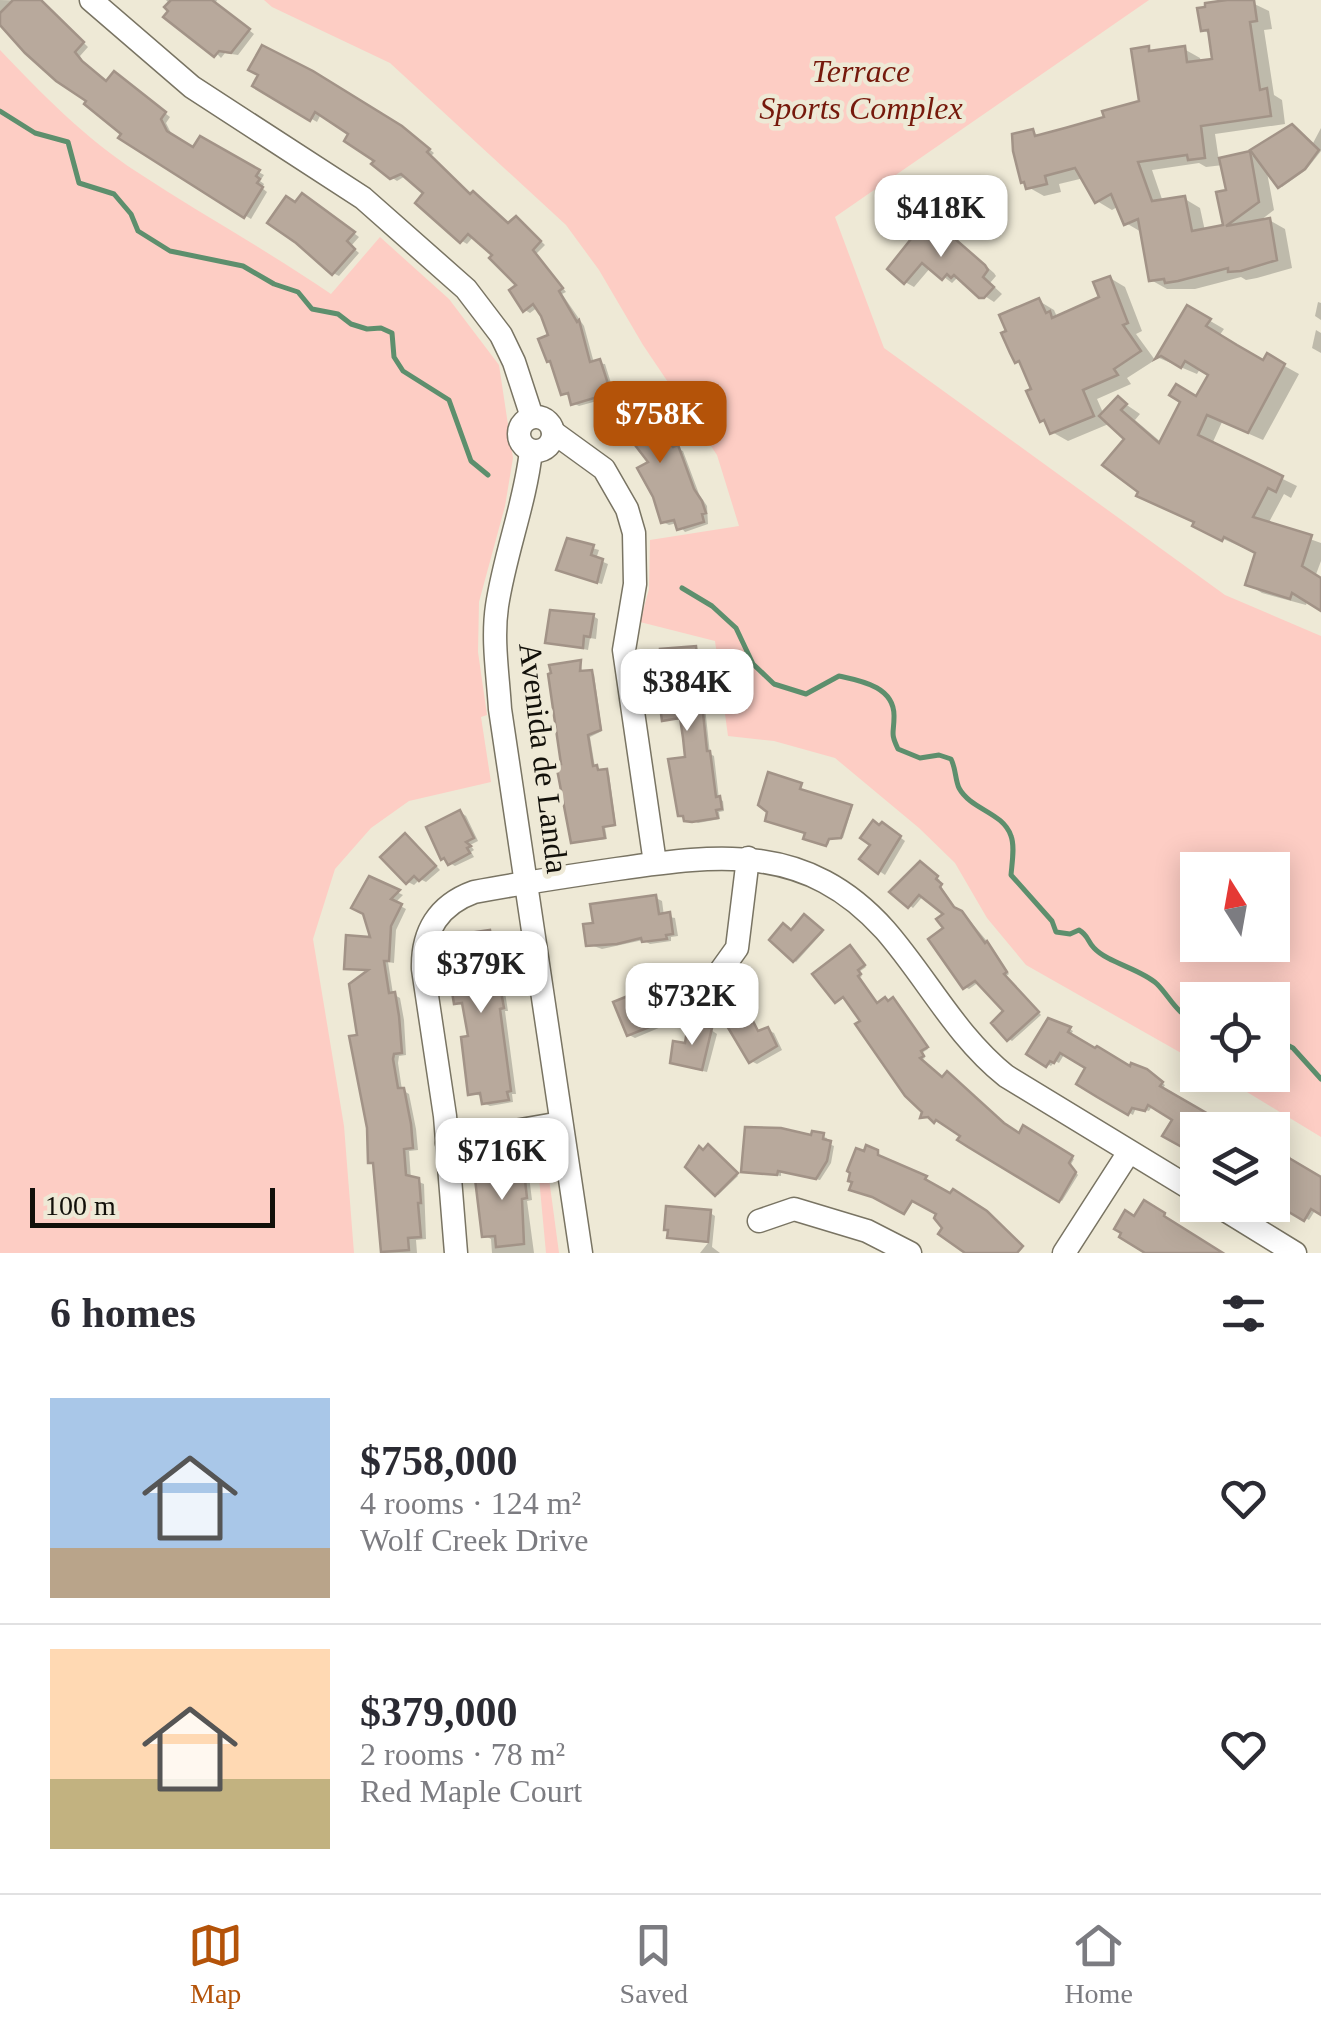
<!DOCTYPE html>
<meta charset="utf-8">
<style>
:root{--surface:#fff;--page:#f7f7f7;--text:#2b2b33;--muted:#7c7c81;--line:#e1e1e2;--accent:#b45309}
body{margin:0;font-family:"Times New Roman",serif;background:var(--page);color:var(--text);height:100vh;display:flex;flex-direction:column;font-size:38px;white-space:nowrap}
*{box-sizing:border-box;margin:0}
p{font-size:32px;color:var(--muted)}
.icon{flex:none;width:55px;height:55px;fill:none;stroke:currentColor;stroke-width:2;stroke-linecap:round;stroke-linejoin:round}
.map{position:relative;height:1253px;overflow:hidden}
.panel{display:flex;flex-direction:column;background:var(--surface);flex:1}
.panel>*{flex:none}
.needle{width:65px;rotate:349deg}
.buttons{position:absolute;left:1180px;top:852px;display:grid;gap:20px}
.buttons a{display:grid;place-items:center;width:110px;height:110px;border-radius:0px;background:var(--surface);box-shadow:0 5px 25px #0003;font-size:50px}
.scale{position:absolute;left:30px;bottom:25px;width:245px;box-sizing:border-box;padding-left:10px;border:5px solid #12100a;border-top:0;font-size:28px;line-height:35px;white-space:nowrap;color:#12100a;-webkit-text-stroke:8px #eee9d6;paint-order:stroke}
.price{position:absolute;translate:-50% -85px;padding:0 22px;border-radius:20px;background:#fff;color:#222;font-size:32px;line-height:65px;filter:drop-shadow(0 2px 5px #0008)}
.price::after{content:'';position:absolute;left:50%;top:60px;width:30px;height:22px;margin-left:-15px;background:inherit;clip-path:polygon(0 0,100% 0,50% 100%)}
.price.on{background:var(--accent);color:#fff}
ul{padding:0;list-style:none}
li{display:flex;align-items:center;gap:30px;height:250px;padding:0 50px}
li+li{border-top:2px solid var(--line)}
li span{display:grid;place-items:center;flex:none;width:280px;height:200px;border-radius:0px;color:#555}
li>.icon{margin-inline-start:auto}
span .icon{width:120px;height:120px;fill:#fffc;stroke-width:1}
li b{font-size:42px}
h2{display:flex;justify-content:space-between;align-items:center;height:120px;padding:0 50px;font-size:42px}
.tab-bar{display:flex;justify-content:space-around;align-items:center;height:140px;border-top:2px solid var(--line);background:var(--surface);font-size:28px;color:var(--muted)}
.tab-bar a{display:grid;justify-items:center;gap:5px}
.tab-bar .on{color:var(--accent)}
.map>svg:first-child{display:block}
.green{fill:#fdcdc4;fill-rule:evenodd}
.shadow{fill:#0003;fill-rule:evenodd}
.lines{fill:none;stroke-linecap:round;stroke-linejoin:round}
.stream{stroke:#5d8f6d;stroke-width:5}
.building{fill:#b8a99c;stroke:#a29387;stroke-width:2.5}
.minor-casing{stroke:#797463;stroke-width:25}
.minor{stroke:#fff;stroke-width:22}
.labels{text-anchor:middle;stroke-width:9;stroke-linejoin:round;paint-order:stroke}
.park-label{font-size:32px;font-style:italic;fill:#76190c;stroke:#eee9d6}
.street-label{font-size:32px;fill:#12100a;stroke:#eee9d6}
</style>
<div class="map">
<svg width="1321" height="1253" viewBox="0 0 1321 1253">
<rect width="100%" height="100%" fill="#eee9d6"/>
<!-- green -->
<g class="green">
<path d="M264,0H1149L835,217L884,348L1225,595L1321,636V1137L1219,1075H1272V1000H1198L1197,1062L1026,965L987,918L955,863L919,828L835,758L774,741L728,736L715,641L640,622L649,589L650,540L739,526L717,455L643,345L599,270L566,225L390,63L272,7ZM1198,870H1272V945H1198Z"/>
<path d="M0,50C42,94 86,139 137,172C201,214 268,251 331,294L380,237L449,299L499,365L513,458L505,506L479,602L478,652L487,715L481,717L491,782L409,801L371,828L335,869L313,939L344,1126L354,1253H0Z"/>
<polygon points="536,1146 546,1156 559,1253 546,1253"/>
</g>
<!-- shadow -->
<g class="shadow">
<polygon points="0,0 41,1 88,47 80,56 87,67 107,84 120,78 170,117 166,123 173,137 194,150 201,140 264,175 260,181 264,184 262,188 267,192 251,219 121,138 124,133 0,22"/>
<polygon points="166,0 217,0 215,4 254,34 238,55 225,53 221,58"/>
<path d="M1246,0L1269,11L1272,29L1264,30L1274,95L1282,100L1285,124L1215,134L1219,161L1250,154L1261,160L1312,145L1321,128V151L1306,170L1282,187L1266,167L1274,210L1257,223L1269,220L1285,229L1292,268L1257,278L1246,280L1241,277L1195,289H1167L1151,280L1143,233L1126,223L1119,206L1112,210L1097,201L1084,178L1059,184L1061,192L1044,196L1028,187L1032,132L1042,137L1107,119L1142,103L1148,49L1156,53L1184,49L1200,58L1201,63L1215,61L1211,35L1203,30ZM1199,163L1206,167L1223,165L1230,192L1225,227L1205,231L1200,208L1185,199L1163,202L1152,170Z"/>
<polygon points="255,86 408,132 434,153 431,156 472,196 510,225 521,222 545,245 536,254 566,292 562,294 584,326 594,363 605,364 615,396 579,406 573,403 571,396 563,394 554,363 549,360 552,337 538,307 530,313 525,310 520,286 496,255 474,236 467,244 462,241 427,193 407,175 397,181 391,177 352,134 321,114 317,122"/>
<polygon points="308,199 359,237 351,246 359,253 339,276 333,273 296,205"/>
<polygon points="934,233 948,233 994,273 996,276 990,283 1002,294 994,302 957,278 952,283 931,267 914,287 905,282"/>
<polygon points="1110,278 1125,287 1142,331 1136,334 1155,360 1127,378 1131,384 1097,399 1104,415 1118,399 1140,414 1135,420 1162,443 1197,399 1212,374 1201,367 1197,374 1159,358 1188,308 1224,329 1219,336 1264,363 1268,357 1299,374 1263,440 1222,422 1212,444 1297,486 1291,498 1284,494 1268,524 1321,543 1321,561 1315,577 1321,580 1321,608 1308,599 1306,605 1262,593 1248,584 1257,554 1210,533 1141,491 1128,438 1111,423 1068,441 1052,432 1049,424 1041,420 1034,390 1023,364 1017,361 1039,301 1054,310 1058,319 1102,298"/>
<polygon points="1318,302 1321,303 1321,320 1315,316"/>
<polygon points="1316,330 1321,333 1321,353 1312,348"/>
<polygon points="639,402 661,422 657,425 673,447 683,451 699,494 707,506 708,524 685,532 677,523 669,525 663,522 652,463 634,439 626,445 620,442"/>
<polygon points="568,541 599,550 596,559 608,564 602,584 565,573"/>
<polygon points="593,616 598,619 596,639 590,638 588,650 548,641"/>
<polygon points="696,648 699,650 710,754 714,756 719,799 723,801 724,811 719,812 720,819 698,823 680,815 688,759 682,720 665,720"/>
<polygon points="581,663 582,674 594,674 602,731 590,737 595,767 600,773 609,774 616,826 605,827 607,839 576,843 573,842 564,766"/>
<polygon points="801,786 801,792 852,808 843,838 830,838 828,845 806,838 808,832 770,811"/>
<polygon points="460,812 466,816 478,841 470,845 474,850 471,852 474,857 455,866 443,859"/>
<polygon points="888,828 905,841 885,875 862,859"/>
<polygon points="411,840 440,870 426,882 420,879 414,885 408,882"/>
<polygon points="924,867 940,880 938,882 958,912 966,916 991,946 1009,974 1006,976 1041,1015 1012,1041 1009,1039 1007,1011 979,982 969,989 965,987 946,928 947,914 924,895 913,908 893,892"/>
<polygon points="370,879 403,895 395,903 406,909 396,930 394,963 388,962 393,994 400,998 404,1020 406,1055 399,1056 398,1063 402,1090 409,1094 416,1129 418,1150 409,1151 411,1179 424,1184 426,1239 416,1240 417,1253 384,1253 376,1165 370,1162 360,1037 371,972 346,968 373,940"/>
<polygon points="656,898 662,901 664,916 675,918 678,936 671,937 671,941 650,944 643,940 602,949 588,944 596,925"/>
<polygon points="804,918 823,932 796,962 773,940 792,933"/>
<polygon points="490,933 496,936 508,1011 505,1011 516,1094 512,1094 513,1102 490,1106 484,1103 483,1096 471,1094 471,1038 465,1006 456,1003"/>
<polygon points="852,950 866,967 859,972 862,976 859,978 878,1005 896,1001 928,1049 922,1053 925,1058 920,1060 1007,1128 1020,1136 1024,1129 1074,1159 1070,1166 1078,1175 1062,1201 969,1145 963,1135 940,1119 938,1122 931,1117 923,1117 925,1111 846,997 837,1002"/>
<polygon points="659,986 665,990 674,1010 657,1017 661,1027 635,1038 629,1035"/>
<polygon points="753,1024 761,1033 768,1030 774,1033 782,1050 757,1064 751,1061"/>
<polygon points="1064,1026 1073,1031 1070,1036 1131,1069 1145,1071 1165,1085 1162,1090 1236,1130 1198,1130 1153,1105 1149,1111 1136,1108 1133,1115 1079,1083 1089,1067 1065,1053 1059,1063 1055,1061 1051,1066 1029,1053"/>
<polygon points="711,1030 717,1034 707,1072 678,1065 687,1046"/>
<polygon points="814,1134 827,1138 826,1143 834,1146 831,1163 820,1180 781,1171 781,1176 744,1171 813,1138"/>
<polygon points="1287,1147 1292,1162 1321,1180 1321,1212 1316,1209 1309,1220 1272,1199 1282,1156"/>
<polygon points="711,1148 738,1176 718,1195 704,1153"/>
<polygon points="523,1165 528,1168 532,1200 527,1201 534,1253 492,1253 491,1239 484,1235"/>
<polygon points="710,1213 715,1216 712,1247 720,1253 700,1253 708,1243 670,1237"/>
</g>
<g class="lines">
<!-- stream -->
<g class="stream">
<polyline points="0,111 35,133 68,142 79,183 114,194 131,214 138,231 170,251 243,266 274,284 298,292 312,309 338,314 351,324 367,329 381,328 392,333 394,357 403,371 449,400 471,461 488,475"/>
<path d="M682,588L712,606L736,628L753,664L774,684L806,694L839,676C862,681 895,687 894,717C894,734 890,732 898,749L920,758L939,755L951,759C956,769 955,779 959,788C971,810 1003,812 1011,836C1015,846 1012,863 1011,875L1052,921L1056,932L1070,934L1079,930C1089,936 1087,941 1094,948C1108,963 1141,969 1157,984C1171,998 1177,1016 1198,1021"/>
<polyline points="1272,1037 1293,1048 1321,1079"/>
</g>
</g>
<!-- building -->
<g class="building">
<polygon points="13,0 41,0 84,42 75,52 82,61 106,81 114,71 166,112 161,119 167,131 193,147 200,136 260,170 256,176 260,179 257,183 263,187 244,218 118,138 121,134 84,104 86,101 56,81 25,53 0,25 0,13"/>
<polygon points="171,0 212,0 250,29 231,53 219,51 214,57 163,17 168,11 164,7"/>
<polygon points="1227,0 1254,0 1257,21 1250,22 1260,90 1267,88 1271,116 1201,126 1205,158 1188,160 1187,155 1138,162 1152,201 1185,196 1192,231 1223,225 1216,192 1226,190 1219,158 1250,151 1259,202 1226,226 1270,218 1277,260 1241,271 1228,272 1228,268 1178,281 1165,283 1164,279 1149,281 1138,219 1124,225 1111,194 1095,203 1075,168 1045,176 1047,184 1026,189 1024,182 1021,183 1013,151 1012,134 1033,129 1035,136 1065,128 1104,117 1102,111 1139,101 1131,49 1149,46 1149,51 1185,46 1187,62 1212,59 1208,30 1201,31 1197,8 1205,7 1205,3"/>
<polygon points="262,45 313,71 402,126 430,149 427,152 470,194 473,191 508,223 516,216 541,241 533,250 563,288 559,291 577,322 579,320 590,362 600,359 611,393 571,405 568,393 561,395 550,361 547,362 538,339 548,335 541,316 533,304 523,312 509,290 516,285 489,258 492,255 468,234 460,243 415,203 423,193 401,174 390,179 371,164 374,161 344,141 348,134 315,112 310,121 252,86 258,75 248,70"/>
<polygon points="1292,124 1319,150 1305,169 1278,188 1250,150"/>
<polygon points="302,193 355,232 347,241 355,249 332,275 296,243 267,223 286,196 295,202"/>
<polygon points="923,224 932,232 939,225 985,265 988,270 983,277 994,287 984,298 979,298 954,275 951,278 947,274 942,280 922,263 904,284 887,269"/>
<polygon points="1110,276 1128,323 1123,325 1141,351 1114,369 1118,375 1083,390 1094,416 1050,434 1044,420 1040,422 1026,391 1031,389 1019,361 1015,363 1010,353 1001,333 1006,331 999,315 1039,298 1046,313 1050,311 1052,318 1099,297 1093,282"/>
<polygon points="1187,305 1211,319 1206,326 1237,345 1263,360 1267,353 1285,364 1248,433 1207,415 1198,435 1283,476 1276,492 1268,488 1253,517 1312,535 1302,566 1321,578 1321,611 1292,593 1290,599 1245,585 1255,553 1224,537 1222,541 1192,526 1194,522 1136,496 1138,492 1102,465 1124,439 1099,416 1118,396 1127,404 1121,410 1159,443 1180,402 1169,395 1176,384 1196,396 1208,375 1185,361 1181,368 1161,356 1155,359"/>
<polygon points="638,399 657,418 653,421 667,441 673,447 678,445 694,489 702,501 706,513 702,514 704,522 677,530 674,520 661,523 653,497 637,468 648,462 628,436 618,444 603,424"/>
<polygon points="567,538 594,545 591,555 603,559 597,583 556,570"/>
<polygon points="550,610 594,614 590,637 584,636 583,648 545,643"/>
<polygon points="696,646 707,751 710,751 716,797 720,796 722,809 716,810 718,818 692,822 684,821 683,816 678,816 668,759 685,757 683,738 680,718 662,721 654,662 661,661 660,649"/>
<polygon points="581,660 580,671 592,670 601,730 588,735 593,766 597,765 598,770 607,769 615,825 603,827 605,838 571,843 556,764 561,764 548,674 551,673 549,665"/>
<polygon points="768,772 802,783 800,789 852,805 841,838 829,839 826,846 803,839 805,833 765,821 767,812 758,805"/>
<polygon points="460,810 474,838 466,842 471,846 467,848 470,853 448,865 444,858 441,860 426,827"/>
<polygon points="873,820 879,825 882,822 901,836 878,874 859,859 870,845 860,838"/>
<polygon points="405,833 436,866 419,881 414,876 406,884 380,857"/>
<polygon points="920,861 938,876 936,879 942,884 940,887 954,907 962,911 985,943 987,941 1007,972 1004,974 1039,1012 1007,1041 991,1023 1003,1011 975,981 963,989 928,939 943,928 936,919 943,914 919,895 908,908 889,892"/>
<polygon points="369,876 400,890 391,899 402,904 391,926 389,961 384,961 389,993 395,992 399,1016 402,1053 394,1054 393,1059 398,1088 404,1088 411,1124 413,1148 404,1149 406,1175 419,1178 421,1203 418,1203 421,1237 408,1238 409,1250 381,1252 373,1163 368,1163 367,1128 349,1036 357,1035 349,984 368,970 344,969 346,935 370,937 363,914 351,908"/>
<polygon points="656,895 659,914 670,912 673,934 666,935 667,939 642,942 641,938 617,944 586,946 583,924 593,923 590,904"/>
<polygon points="804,914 823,930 793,962 769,940 783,923 791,930"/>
<polygon points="490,930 504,1008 500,1009 511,1091 507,1092 509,1100 482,1104 480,1093 468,1095 461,1037 468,1036 462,1003 454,1004 450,980 454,979 450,948 457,947 455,935"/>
<polygon points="850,945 865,965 858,970 861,974 858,976 877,1003 885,997 888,1001 893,997 928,1047 921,1051 924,1056 920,1058 942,1077 947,1071 1004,1123 1019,1133 1023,1125 1073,1156 1069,1163 1076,1172 1059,1202 968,1147 957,1140 960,1136 936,1120 934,1123 928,1117 920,1118 922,1112 905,1096 855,1024 860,1021 843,997 835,1003 812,974"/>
<polygon points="660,983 669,1007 653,1014 657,1024 627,1036 613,1002"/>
<polygon points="745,1017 751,1023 753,1021 758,1031 768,1027 777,1046 749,1063 727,1026"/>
<polygon points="1048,1018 1071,1027 1068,1032 1095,1048 1097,1046 1130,1066 1131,1063 1147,1069 1163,1082 1160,1086 1236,1130 1198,1130 1198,1156 1162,1136 1172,1120 1148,1105 1145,1111 1132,1108 1128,1115 1097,1097 1076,1084 1085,1068 1060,1053 1054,1063 1050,1061 1046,1067 1026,1054"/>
<polygon points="688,1024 712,1028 702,1070 670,1063 673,1041 685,1043"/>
<polygon points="745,1127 781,1128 811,1135 812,1131 824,1133 823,1139 831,1141 827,1161 816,1179 778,1171 777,1175 741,1172"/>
<polygon points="708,1144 738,1173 715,1196 685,1167 699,1146 703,1150"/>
<polygon points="1286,1144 1289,1158 1321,1177 1321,1215 1311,1209 1304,1221 1272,1202 1272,1148 1281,1153"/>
<polygon points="866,1145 878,1150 878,1155 927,1176 925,1179 950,1193 953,1189 987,1211 1023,1246 1017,1253 965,1253 938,1234 942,1228 934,1218 936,1214 912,1201 904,1214 872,1197 849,1190 852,1182 848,1181 850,1173 847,1171 856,1148 864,1151"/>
<polygon points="523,1162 527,1198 522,1199 524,1244 496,1247 495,1236 482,1237 475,1179 483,1178 481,1174 487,1173 486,1166"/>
<polygon points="1144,1200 1165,1213 1164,1216 1223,1253 1145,1253 1119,1237 1121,1233 1114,1229 1125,1210 1134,1216"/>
<polygon points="666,1206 711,1210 708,1242 667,1238 668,1230 664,1230"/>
</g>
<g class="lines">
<defs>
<g id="minor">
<polyline points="91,0 192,87 363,198 466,289 501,335 514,362 532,417"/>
<circle cx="536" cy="434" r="17"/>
<polyline points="553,432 604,469 627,509 634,533 635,584 624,650 655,863"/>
<path d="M531,451C525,504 505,553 497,606C492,640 498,675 500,709L581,1253"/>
<polyline points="714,980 737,948 748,858"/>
<polyline points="447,1143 561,1123"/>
<polyline points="1217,1205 1295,1253"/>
<polyline points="759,1221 794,1209 867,1231 910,1253"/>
<path d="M456,1253L445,1116L423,969C422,932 438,905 474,892C522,883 569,876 617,869C720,854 807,843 885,930C927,978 955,1035 1006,1076L1198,1193"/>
<polyline points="1064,1253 1129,1152"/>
</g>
</defs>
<!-- minor casing -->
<use href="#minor" class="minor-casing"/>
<!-- minor -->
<use href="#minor" class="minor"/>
</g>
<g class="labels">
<!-- park labels -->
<g class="park-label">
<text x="861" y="82">Terrace<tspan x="861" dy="37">Sports Complex</tspan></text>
</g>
<!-- street labels -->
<g class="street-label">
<text transform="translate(544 758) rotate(83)" y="11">Avenida de Landa</text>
</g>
</g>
</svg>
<div class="buttons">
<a><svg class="needle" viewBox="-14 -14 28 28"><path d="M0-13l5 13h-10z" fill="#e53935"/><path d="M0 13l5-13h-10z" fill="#7c7c81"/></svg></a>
<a><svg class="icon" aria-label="locate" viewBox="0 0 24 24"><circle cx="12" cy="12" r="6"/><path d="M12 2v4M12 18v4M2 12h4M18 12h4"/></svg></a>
<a><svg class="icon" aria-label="layers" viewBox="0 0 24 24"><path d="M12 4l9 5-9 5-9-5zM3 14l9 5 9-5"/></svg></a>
</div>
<div class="scale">100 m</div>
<b class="price" style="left:941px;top:260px">$418K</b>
<b class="price on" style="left:660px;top:466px">$758K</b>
<b class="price" style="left:687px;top:734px">$384K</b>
<b class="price" style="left:481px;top:1016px">$379K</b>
<b class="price" style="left:692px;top:1048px">$732K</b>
<b class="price" style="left:502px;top:1203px">$716K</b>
</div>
<section class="panel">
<h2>6 homes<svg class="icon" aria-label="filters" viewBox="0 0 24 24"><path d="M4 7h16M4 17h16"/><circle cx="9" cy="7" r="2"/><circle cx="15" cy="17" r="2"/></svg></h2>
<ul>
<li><span style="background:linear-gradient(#a9c7e8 75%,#b9a48a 0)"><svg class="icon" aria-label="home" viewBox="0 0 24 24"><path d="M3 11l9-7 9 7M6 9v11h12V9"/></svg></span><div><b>$758,000</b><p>4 rooms · 124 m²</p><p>Wolf Creek Drive</p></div><svg class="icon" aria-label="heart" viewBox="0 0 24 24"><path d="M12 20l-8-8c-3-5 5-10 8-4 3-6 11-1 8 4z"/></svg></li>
<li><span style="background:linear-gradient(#ffd9b3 65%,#c2b280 0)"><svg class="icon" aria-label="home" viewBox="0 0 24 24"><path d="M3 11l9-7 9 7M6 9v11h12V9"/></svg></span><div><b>$379,000</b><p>2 rooms · 78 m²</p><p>Red Maple Court</p></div><svg class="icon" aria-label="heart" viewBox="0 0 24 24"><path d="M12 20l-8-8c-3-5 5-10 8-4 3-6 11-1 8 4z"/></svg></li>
</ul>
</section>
<nav class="tab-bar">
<a class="on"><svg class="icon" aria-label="map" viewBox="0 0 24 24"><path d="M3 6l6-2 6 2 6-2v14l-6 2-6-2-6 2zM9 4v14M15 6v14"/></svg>Map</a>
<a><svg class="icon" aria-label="saved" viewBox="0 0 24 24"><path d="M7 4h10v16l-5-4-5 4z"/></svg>Saved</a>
<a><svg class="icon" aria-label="home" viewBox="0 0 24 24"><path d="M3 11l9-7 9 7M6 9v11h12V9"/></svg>Home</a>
</nav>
